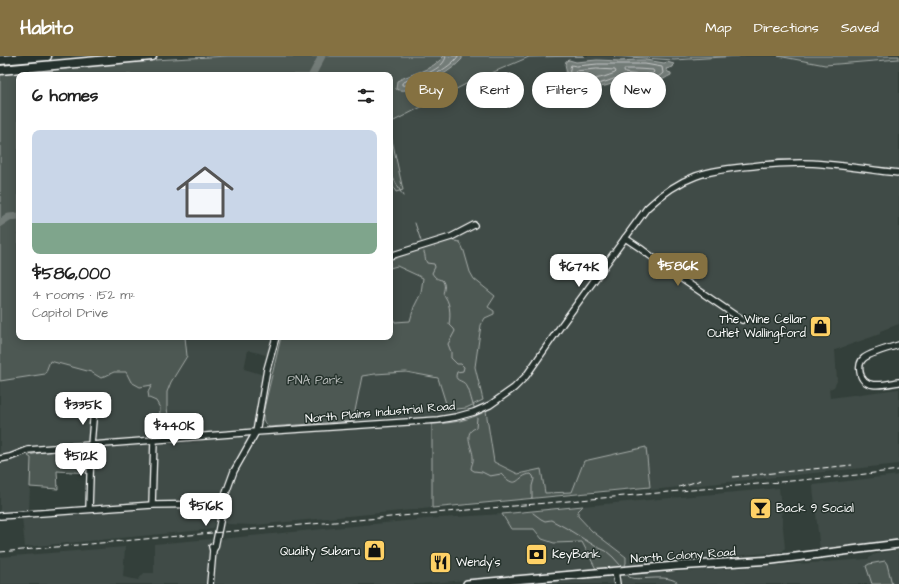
<!DOCTYPE html>
<meta charset="utf-8">
<style>
:root{--surface:#fff;--page:#f2f2f2;--text:#222;--muted:#767676;--accent:#857141}
body{margin:0;font-family:"Architects Daughter",sans-serif;background:var(--page);color:var(--text);height:100vh;display:flex;flex-direction:column;font-size:15px;white-space:nowrap}
*{box-sizing:border-box;margin:0}
p{font-size:13px;color:var(--muted)}
.icon{flex:none;width:22px;height:22px;fill:none;stroke:currentColor;stroke-width:2;stroke-linecap:round;stroke-linejoin:round}
.map{position:relative;flex:1;overflow:hidden}
.panel{position:absolute;left:16px;top:16px;width:377px;height:268px;display:flex;flex-direction:column;background:var(--surface);border-radius:8px;box-shadow:0 2px 10px #0003}
.panel>*{flex:none}
.hud{position:absolute;left:405px;top:16px;width:380px;height:36px;display:flex;gap:8px}
.price{position:absolute;translate:-50% -34px;padding:0 9px;border-radius:8px;background:#fff;color:#222;font-size:13px;line-height:26px;filter:drop-shadow(0 1px 2px #0008)}
.price::after{content:'';position:absolute;left:50%;top:24px;width:12px;height:9px;margin-left:-6px;background:inherit;clip-path:polygon(0 0,100% 0,50% 100%)}
.price.on{background:var(--accent);color:#fff}
ul{padding:0;list-style:none}
li{display:grid;align-content:center;gap:8px;height:212px;padding:0 16px}
li span{display:grid;place-items:center;height:124px;border-radius:8px;color:#555}
li>.icon{margin-inline-start:auto}
span .icon{width:72px;height:72px;fill:#fffc;stroke-width:1}
li b{font-size:17px}
h2{display:flex;justify-content:space-between;align-items:center;height:48px;padding:0 16px;font-size:17px}
.chip{padding:0 14px;border-radius:18px;background:var(--surface);box-shadow:0 2px 10px #0003;font-size:14px;line-height:36px}
.chip.on{background:var(--accent);color:#fff}
header{display:flex;align-items:center;gap:24px;box-sizing:border-box;height:56px;padding:0 20px;background:var(--accent);color:#fff}
header strong{font-size:19px}
nav{display:flex;gap:22px;margin-inline-start:auto;font-size:14px}
.map>svg:first-child{display:block}
.built{fill:#404c47;fill-rule:evenodd}
.green{fill:#4d5853;stroke:#a6aca9}
.water{fill:#737b78;stroke:#abb0ae}
.lines{fill:none;stroke-linecap:round;stroke-linejoin:round}
.shore{stroke:#c7cac9;stroke-width:1}
.stream{stroke:#abb0ae;stroke-width:1}
.river{stroke:#737b78;stroke-width:7}
.minor-casing{stroke:#fff;stroke-width:8}
.major-casing{stroke:#fff;stroke-width:10}
.highway-casing{stroke:#fff;stroke-width:11}
.minor{stroke:#26332d;stroke-width:5.5}
.major{stroke:#26332d;stroke-width:7}
.highway{stroke:#26332d;stroke-width:8}
.rail{stroke:#fff;stroke-width:1;stroke-dasharray:6 3;stroke-linecap:butt}
.labels{text-anchor:middle;stroke-width:3;stroke-linejoin:round;paint-order:stroke}
.poi-label{font-size:12px;fill:#fff;stroke:#26332d;text-anchor:start}
.park-label{font-size:12px;fill:#b8bcba;stroke:#26332d}
.street-label{font-size:12px;fill:#fff;stroke:#26332d}
</style>
<header>
<strong>Habito</strong>
<nav><a>Map</a><a>Directions</a><a>Saved</a></nav>
</header>
<div class="map">
<svg width="899" height="528" viewBox="0 0 899 528">
<rect width="100%" height="100%" fill="#333f3a"/>
<filter id="ink" filterUnits="userSpaceOnUse"><feTurbulence type="fractalNoise" baseFrequency=".025" numOctaves="2"/><feDisplacementMap in="SourceGraphic" scale="8" xChannelSelector="R" yChannelSelector="G"/><feConvolveMatrix kernelMatrix="1 2 1 2 8 2 1 2 1" color-interpolation-filters="sRGB"/></filter>
<g filter="url(#ink)">
<!-- built -->
<g class="built">
<polygon points="575,0 614,0 674,4 739,0 778,0 825,9 899,3 899,268 880,275 880,278 835,294 837,325 834,331 829,333 830,342 899,333 899,408 651,434 646,391 572,437 545,437 518,418 494,406 486,355 475,361 457,366 432,369 432,452 254,469 228,468 223,466 226,445 243,408 260,380 269,371 353,365 362,320 390,281 390,126 402,134 390,75 392,66 468,27 529,1"/>
<path d="M185,281H275L269,300L248,294L244,313L264,319L256,370L251,381L234,407L220,443L213,473L25,491L22,461L0,462V325L4,324L50,305L91,316L101,322L114,316H126L131,326L153,329L156,345L160,352L159,377L174,371L169,366L167,352V336L171,326L187,300ZM57,415L88,417L87,444L84,451L29,454L30,431L58,433Z"/>
<polygon points="899,419 899,484 820,494 813,431 814,429"/>
<polygon points="779,432 785,492 782,496 718,501 624,511 626,507 626,501 592,475 578,460 578,455 583,450"/>
<polygon points="502,458 511,473 534,473 542,483 554,487 582,486 596,513 419,528 211,528 218,485 220,483 426,463"/>
<polygon points="211,483 207,528 0,528 0,501 125,491 123,521 138,524 144,517 154,517 154,488"/>
<polygon points="899,494 899,528 619,528 620,523 625,518 680,516 868,503 873,499 880,497"/>
<polygon points="607,520 613,524 614,528 503,528 557,523"/>
</g>
<!-- green -->
<g class="green">
<polygon points="228,0 584,0 529,1 468,27 392,66 390,75 403,134 396,136 390,126 390,19 19,19 19,281 185,281 187,300 171,326 167,336 167,352 169,366 174,371 176,377 166,380 159,377 160,352 156,345 149,342 148,336 152,329 140,331 131,326 126,316 114,316 101,322 91,316 50,305 45,318 0,325 0,17 135,5"/>
<polygon points="614,0 739,0 674,4"/>
<polygon points="778,0 899,0 899,3 825,9"/>
<path d="M451,184L460,186L464,195L470,216L474,223L495,240L488,251L494,255V258L485,262L481,269L475,311L483,344L466,352L448,354L438,322L406,316L375,318L362,320L353,365L269,371C263,366 263,365 263,357L281,281H390V258L395,266L410,265L414,251L421,237L423,222L397,210L390,212V201Z"/>
<path d="M486,355L494,406L518,418L541,413L545,437L572,436L584,405L646,391L650,431L432,452V368C453,367 467,365 486,355Z"/>
<polygon points="84,393 87,395 89,397 89,417 57,415 58,433 30,431 31,402 28,400 29,399 44,396"/>
<polygon points="583,450 578,455 578,460 592,475 626,501 626,507 624,511 596,513 582,486 554,487 542,483 534,473 511,473 502,458"/>
<polygon points="885,505 887,508 892,528 872,528 866,510 869,508"/>
</g>
<!-- water -->
<g class="water">
<path d="M444,0H462V3C450,16 434,24 417,31C410,33 403,36 396,33L397,25C414,16 430,16 444,0Z"/>
<path d="M569,4L576,6L597,4L620,5L636,4H646L664,7L667,6L674,8L673,11L666,13L668,16L671,17V19C666,21 662,25 657,26C645,31 632,25 620,26C615,26 610,29 605,30C598,32 563,37 564,23C564,21 566,19 566,17C567,13 564,10 566,5Z"/>
</g>
<g class="lines">
<!-- shore -->
<g class="shore">
<path d="M446,0C445,14 417,21 406,25L402,27V29C414,32 453,11 458,0"/>
<path d="M598,8H645L662,11L663,17C650,30 634,21 619,22C614,22 609,25 605,26C596,29 576,32 569,25C569,23 570,10 571,9L576,10Z"/>
<path d="M597,13L615,14L616,16L615,17C600,23 592,24 576,23L574,22L575,16L577,15Z"/>
<polygon points="626,13 637,13 653,14 654,16 652,18 639,19 625,17 624,15"/>
</g>
<!-- stream -->
<g class="stream">
<polyline points="390,111 391,118 403,140"/>
<polyline points="415,167 421,185"/>
<path d="M424,196C426,200 424,203 427,207L434,208L435,211L432,217C435,222 437,223 442,224C446,229 444,233 443,238C450,245 451,258 449,268L454,273L455,275L448,288L451,296V302L457,308H461L464,311L463,315L457,316C453,326 462,323 466,329C470,334 471,345 474,351"/>
<path d="M477,362L476,372C462,376 473,392 473,401C474,406 471,409 471,413L474,415L482,416L490,420L501,418C519,436 516,419 531,418L533,420L534,423L532,430V442"/>
<polyline points="533,457 541,463 545,465 551,464 566,472 595,490 606,495 613,501 621,510"/>
<path d="M628,520C635,528 668,515 679,528"/>
</g>
<!-- river -->
<g class="river">
<polyline points="312,19 322,0"/>
<polyline points="0,167 9,161 19,160"/>
</g>
<defs>
<g id="minor">
<polyline points="625,182 640,192 679,221 742,264"/>
<polyline points="390,200 451,181 474,169"/>
<path d="M899,289C892,291 869,298 864,302C860,305 859,311 860,316C863,335 886,328 899,326"/>
<path d="M0,403L10,401L28,394L256,376L438,364L456,361L474,356L490,349L514,332L526,320L563,267L647,152C682,119 707,114 753,110C769,108 785,107 801,107C834,107 867,114 899,117"/>
<polyline points="152,449 154,384"/>
<polyline points="89,453 91,389 94,352"/>
<polyline points="0,460 152,449 222,448"/>
<polyline points="213,494 215,491 222,456 221,453 222,448 234,415 256,376 267,313 276,281"/>
<polyline points="615,515 617,528"/>
<polyline points="210,528 213,494 212,491"/>
</g>
<polyline id="major" points="467,528 676,510 772,504 899,488"/>
<g id="highway">
<polyline points="0,4 47,0"/>
<polyline points="0,14 152,0"/>
</g>
</defs>
<!-- minor casing -->
<use href="#minor" class="minor-casing"/>
<!-- major casing -->
<use href="#major" class="major-casing"/>
<!-- highway casing -->
<use href="#highway" class="highway-casing"/>
<!-- minor -->
<use href="#minor" class="minor"/>
<!-- major -->
<use href="#major" class="major"/>
<!-- highway -->
<use href="#highway" class="highway"/>
<!-- rail -->
<g class="rail">
<polyline points="733,421 852,409"/>
<polyline points="679,431 701,424"/>
<polyline points="0,496 736,430 857,419 899,414"/>
</g>
</g>
</g>
<!-- icons -->
<defs>
<symbol id="shop-square" viewBox="-11 -11 22 22"><rect x="-9" y="-9" width="18" height="18" rx="4" fill="#ffd166" stroke="#26332d"/><path d="M-5-2.5h2.3a2.7 3.5 0 0 1 5.4 0H5L5.5 6h-11ZM-1.5-2.5h3a1.5 2.3 0 0 0-3 0Z" fill="#111"/></symbol>
<symbol id="bar-square" viewBox="-11 -11 22 22"><rect x="-9" y="-9" width="18" height="18" rx="4" fill="#ffd166" stroke="#26332d"/><path d="M-6-5H6L.8 .8V4.5H3.5V6h-7V4.5H-.8V.8Z" fill="#111"/></symbol>
<symbol id="bank-square" viewBox="-11 -11 22 22"><rect x="-9" y="-9" width="18" height="18" rx="4" fill="#ffd166" stroke="#26332d"/><path d="M-6-4H6V4H-6ZM0-2.3a2.3 2.3 0 1 0 0 4.6a2.3 2.3 0 1 0 0-4.6Z" fill="#111"/></symbol>
<symbol id="restaurant-square" viewBox="-11 -11 22 22"><rect x="-9" y="-9" width="18" height="18" rx="4" fill="#ffd166" stroke="#26332d"/><path d="M-5-6h1v4h1v-4h1v4h1v-4h1v5L-1.5 .5V6h-2V.5L-5-1ZM5-6V6H3V1.5H1.5Q1.5-4 5-6Z" fill="#111"/></symbol>
</defs>
<g fill-rule="evenodd">
<use href="#shop-square" x="808" y="258" width="25" height="25"/>
<use href="#bar-square" x="748" y="440" width="25" height="25"/>
<use href="#shop-square" x="362" y="482" width="25" height="25"/>
<use href="#bank-square" x="524" y="486" width="25" height="25"/>
<use href="#restaurant-square" x="428" y="494" width="25" height="25"/>
</g>
<g class="labels">
<!-- poi labels -->
<g class="poi-label">
<text x="806" y="267" text-anchor="end">The Wine Cellar<tspan x="806" dy="14">Outlet Wallingford</tspan></text>
<text x="776" y="456">Back 9 Social</text>
<text x="360" y="499" text-anchor="end">Quality Subaru</text>
<text x="552" y="502">KeyBank</text>
<text x="456" y="510">Wendy's</text>
</g>
<!-- park labels -->
<g class="park-label">
<text x="315" y="328">PNA Park</text>
</g>
<!-- street labels -->
<g class="street-label">
<text transform="translate(380 356) rotate(-5)" y="4">North Plains Industrial Road</text>
<text transform="translate(683 499) rotate(-4)" y="4">North Colony Road</text>
</g>
</g>
</svg>
<b class="price on" style="left:678px;top:231px">$586K</b>
<b class="price" style="left:579px;top:232px">$674K</b>
<b class="price" style="left:83px;top:370px">$335K</b>
<b class="price" style="left:174px;top:391px">$440K</b>
<b class="price" style="left:81px;top:421px">$512K</b>
<b class="price" style="left:206px;top:471px">$516K</b>
<div class="hud">
<a class="chip on">Buy</a>
<a class="chip">Rent</a>
<a class="chip">Filters</a>
<a class="chip">New</a>
</div>
<section class="panel">
<h2>6 homes<svg class="icon" aria-label="filters" viewBox="0 0 24 24"><path d="M4 7h16M4 17h16"/><circle cx="9" cy="7" r="2"/><circle cx="15" cy="17" r="2"/></svg></h2>
<ul>
<li><span style="background:linear-gradient(#c9d6e8 75%,#7fa58c 0)"><svg class="icon" aria-label="home" viewBox="0 0 24 24"><path d="M3 11l9-7 9 7M6 9v11h12V9"/></svg></span><div><b>$586,000</b><p>4 rooms · 152 m²</p><p>Capitol Drive</p></div></li>
</ul>
</section>
</div>
